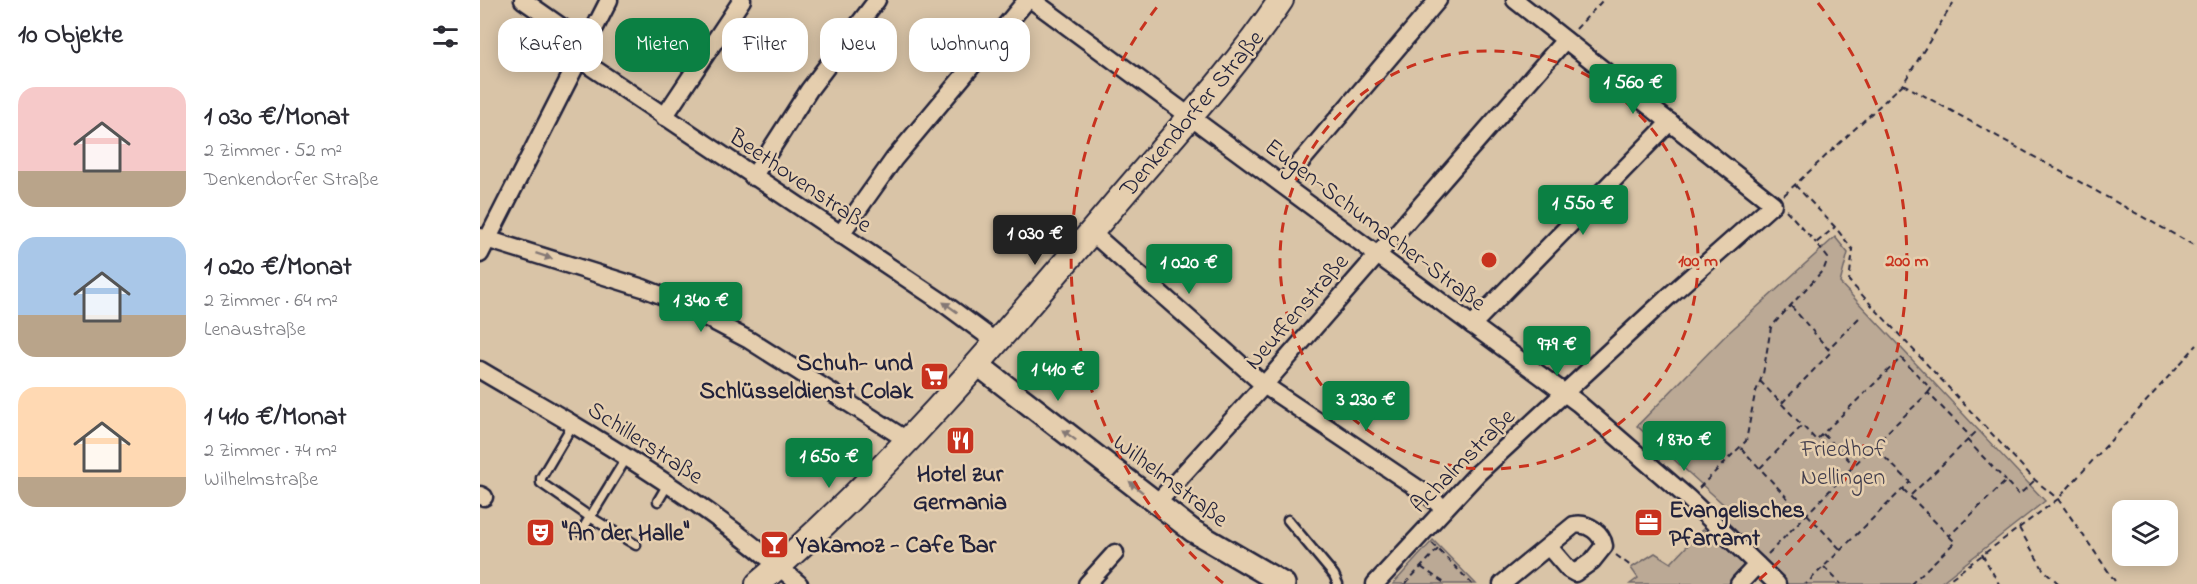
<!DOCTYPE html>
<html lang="de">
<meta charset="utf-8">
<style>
:root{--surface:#fff;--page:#f7f7f7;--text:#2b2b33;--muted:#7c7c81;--accent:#0b8043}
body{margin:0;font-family:"Indie Flower",sans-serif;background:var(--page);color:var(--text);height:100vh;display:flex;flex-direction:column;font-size:22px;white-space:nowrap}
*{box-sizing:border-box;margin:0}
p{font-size:20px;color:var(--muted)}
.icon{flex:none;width:33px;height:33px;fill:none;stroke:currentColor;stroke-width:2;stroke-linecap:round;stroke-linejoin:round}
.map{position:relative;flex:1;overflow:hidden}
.details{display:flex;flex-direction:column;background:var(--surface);width:480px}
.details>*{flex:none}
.top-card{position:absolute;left:18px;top:18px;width:570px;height:54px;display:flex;gap:12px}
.fabs{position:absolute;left:1632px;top:500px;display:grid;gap:12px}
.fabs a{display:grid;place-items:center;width:66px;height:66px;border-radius:12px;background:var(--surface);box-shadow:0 3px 15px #0003;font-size:30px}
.price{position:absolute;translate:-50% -51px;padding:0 14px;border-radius:6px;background:var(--accent);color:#fff;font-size:20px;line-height:39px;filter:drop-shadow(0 2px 3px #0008)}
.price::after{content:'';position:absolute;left:50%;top:36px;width:18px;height:14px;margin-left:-9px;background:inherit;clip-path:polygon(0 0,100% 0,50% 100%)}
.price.selected{background:#222;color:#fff}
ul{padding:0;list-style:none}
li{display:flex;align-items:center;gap:18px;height:150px;padding:0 18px}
li span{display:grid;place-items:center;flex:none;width:168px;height:120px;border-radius:18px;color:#555}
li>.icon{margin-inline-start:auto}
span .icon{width:72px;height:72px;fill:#fffc;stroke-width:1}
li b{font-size:26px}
h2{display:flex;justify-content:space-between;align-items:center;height:72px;padding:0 18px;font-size:26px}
.tag{padding:0 21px;border-radius:18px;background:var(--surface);box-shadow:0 3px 15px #0003;font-size:21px;line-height:54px}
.tag.selected{background:var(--accent);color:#fff}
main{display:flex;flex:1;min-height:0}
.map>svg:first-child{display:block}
.green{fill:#bba995;stroke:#6e6668;stroke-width:1.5}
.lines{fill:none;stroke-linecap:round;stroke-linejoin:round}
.service-casing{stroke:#22223b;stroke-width:13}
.minor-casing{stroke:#22223b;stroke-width:21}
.tertiary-casing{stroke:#22223b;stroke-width:26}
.secondary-casing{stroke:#22223b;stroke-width:28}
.path{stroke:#22223b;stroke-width:2;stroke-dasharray:6 4.5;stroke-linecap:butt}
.service{stroke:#e5ceae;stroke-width:8}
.minor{stroke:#e5ceae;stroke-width:16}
.tertiary{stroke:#e5ceae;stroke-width:21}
.secondary{stroke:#e5ceae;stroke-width:24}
.oneway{fill:#847874}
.ring{fill:none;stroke:#c8321e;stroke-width:3;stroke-dasharray:10 8}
.labels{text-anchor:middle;stroke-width:5;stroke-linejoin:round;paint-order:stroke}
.street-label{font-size:24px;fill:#22223b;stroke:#e5ceae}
.poi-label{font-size:24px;font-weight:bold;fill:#22223b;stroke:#e5ceae;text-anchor:start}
.park-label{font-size:24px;fill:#413d4d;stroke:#e5ceae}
.centre{fill:#c8321e;stroke:#e5ceae;stroke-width:3}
.ring-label{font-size:18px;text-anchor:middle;font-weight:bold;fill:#c8321e;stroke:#e5ceae;stroke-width:5;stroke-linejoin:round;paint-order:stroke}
</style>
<main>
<section class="details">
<h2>10 Objekte<svg class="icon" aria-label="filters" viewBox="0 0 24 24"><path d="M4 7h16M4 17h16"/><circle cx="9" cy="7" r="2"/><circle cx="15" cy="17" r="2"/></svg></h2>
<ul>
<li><span style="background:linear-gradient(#f6c9c9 70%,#b9a48a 0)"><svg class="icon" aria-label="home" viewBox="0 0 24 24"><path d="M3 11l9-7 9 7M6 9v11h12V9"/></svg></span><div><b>1 030 €/Monat</b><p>2 Zimmer · 52 m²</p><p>Denkendorfer Straße</p></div></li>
<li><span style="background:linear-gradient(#a9c7e8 65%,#b9a48a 0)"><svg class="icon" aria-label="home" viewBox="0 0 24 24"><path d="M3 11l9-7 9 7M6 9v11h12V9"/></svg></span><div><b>1 020 €/Monat</b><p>2 Zimmer · 64 m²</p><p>Lenaustraße</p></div></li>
<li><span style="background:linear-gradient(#ffd9b3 75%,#b9a48a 0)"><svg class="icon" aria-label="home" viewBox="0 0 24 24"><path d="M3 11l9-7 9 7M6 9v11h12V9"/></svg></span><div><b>1 410 €/Monat</b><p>2 Zimmer · 74 m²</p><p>Wilhelmstraße</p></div></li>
</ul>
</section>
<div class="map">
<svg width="1717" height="584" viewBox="0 0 1717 584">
<rect width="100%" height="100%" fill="#d9c4a7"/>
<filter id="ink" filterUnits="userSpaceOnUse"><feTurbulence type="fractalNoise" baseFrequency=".0167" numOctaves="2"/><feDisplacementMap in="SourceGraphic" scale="12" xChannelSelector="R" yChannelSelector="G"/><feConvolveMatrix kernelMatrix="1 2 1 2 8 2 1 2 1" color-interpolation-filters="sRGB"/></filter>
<g filter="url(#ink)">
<!-- green -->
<g class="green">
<polygon points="1355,237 1368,253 1360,283 1565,501 1459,584 1307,584 1242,523 1252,512 1157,426 1246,335"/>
<polygon points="1223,529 1263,563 1265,572 1253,584 1150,584 1158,578 1151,568 1175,553 1191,563"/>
<polygon points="953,540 996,584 913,584"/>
</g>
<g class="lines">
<defs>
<g id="service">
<polyline points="93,424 61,478 61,483 110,517 156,545"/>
<polyline points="178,501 188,484"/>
<polyline points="808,520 854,575 858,584"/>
<polyline points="101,532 147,457"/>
</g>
<g id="minor">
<polyline points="43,0 106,44"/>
<polyline points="552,0 1098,403 1208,498 1297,584"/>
<polyline points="98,58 462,302 516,342"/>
<polyline points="184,117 262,0"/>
<polyline points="273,177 329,90 397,0"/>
<polyline points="802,184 958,0"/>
<polyline points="611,232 784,385 952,498 964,509"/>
<polyline points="360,235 414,159 547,0"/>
<polyline points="0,237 163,288 191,299 269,340 427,440"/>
<polyline points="0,254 129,0"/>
<polyline points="992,325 1190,122"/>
<path d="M0,370C30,388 61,405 91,423C171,471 249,522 319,584"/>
<polyline points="0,495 4,497"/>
<polyline points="676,504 784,385 1085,40"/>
<polyline points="607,584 635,553"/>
<polyline points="895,584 997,474 1188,297 1293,204 1035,0"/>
<path d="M1022,584L1094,525C1108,522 1122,533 1124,546L1112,561L1095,573L1088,569L1069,547"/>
<polyline points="1259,584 1277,565"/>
</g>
<polyline id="tertiary" points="497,364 713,531 804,584"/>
<path id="secondary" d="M278,584C408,473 519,341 629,211C687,142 751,75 801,0"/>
</defs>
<!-- service casing -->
<use href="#service" class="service-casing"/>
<!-- minor casing -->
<use href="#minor" class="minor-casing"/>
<!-- tertiary casing -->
<use href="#tertiary" class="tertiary-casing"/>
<!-- secondary casing -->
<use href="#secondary" class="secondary-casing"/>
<!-- path -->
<g class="path">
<polyline points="1096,29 1123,0"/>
<polyline points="1423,84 1717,247"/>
<polyline points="1315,185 1355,227 1373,250 1369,281 1555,480 1578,499 1637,584"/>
<polyline points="1304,195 1423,84 1475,0"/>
<polyline points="1306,210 1336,243"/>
<polyline points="1311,306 1348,349 1382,315"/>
<polyline points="1280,381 1336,440 1421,358 1451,389 1448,393"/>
<polyline points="1302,403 1351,352 1348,349"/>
<polyline points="1343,434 1374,465"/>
<polyline points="1487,440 1526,481"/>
<polyline points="1393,446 1448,393 1491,437"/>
<polyline points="1261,448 1324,516"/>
<polyline points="1280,468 1323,425"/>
<polyline points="1219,488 1266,441 1275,394 1283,374 1291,327 1344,269 1348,258 1336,243 1355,227"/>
<polyline points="1423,489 1469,536 1526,481 1539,495 1555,480"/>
<polyline points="1431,495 1496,432"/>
<polyline points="1327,514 1361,550"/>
<polyline points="1539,528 1563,569 1579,584"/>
<polyline points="952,543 992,584"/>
<polyline points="1288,554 1393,446 1430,482 1326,584"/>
<polyline points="1502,554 1519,584"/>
<polyline points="1136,555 1152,567"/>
<polyline points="941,567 966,584"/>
<polyline points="1344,567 1361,584"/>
<polyline points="925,584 958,549"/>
<polyline points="1431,584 1475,542 1469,536"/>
<polyline points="1463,584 1578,499 1717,345"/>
</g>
<!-- service -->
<use href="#service" class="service"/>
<!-- minor -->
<use href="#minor" class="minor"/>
<!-- tertiary -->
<use href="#tertiary" class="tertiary"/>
<!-- secondary -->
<use href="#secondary" class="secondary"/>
</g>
<!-- one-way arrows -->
<defs><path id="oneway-solid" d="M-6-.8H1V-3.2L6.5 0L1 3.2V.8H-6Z" transform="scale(1.5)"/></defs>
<g class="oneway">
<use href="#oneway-solid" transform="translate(64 256) rotate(18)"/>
<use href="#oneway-solid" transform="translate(470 307) rotate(-145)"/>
<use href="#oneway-solid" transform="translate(589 435) rotate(-143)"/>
<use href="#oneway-solid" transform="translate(656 487) rotate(-141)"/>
</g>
</g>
<!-- distance rings -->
<g class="ring">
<circle cx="1009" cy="260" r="209"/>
<path d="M743 583A418 418 0 0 1 680 3M1338 3A418 418 0 0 1 1275 583"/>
</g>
<!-- icons -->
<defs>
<symbol id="supermarket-square" viewBox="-11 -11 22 22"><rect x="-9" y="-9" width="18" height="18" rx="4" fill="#c8321e" stroke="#e5ceae"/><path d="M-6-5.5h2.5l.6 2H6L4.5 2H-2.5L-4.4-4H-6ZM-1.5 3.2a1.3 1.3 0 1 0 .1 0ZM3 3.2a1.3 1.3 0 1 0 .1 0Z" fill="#fff"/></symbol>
<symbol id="restaurant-square" viewBox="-11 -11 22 22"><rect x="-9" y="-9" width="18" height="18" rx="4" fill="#c8321e" stroke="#e5ceae"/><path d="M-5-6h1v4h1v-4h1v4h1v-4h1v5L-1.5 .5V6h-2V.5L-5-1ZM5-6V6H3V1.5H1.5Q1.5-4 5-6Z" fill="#fff"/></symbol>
<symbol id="office-square" viewBox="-11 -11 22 22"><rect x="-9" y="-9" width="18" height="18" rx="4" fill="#c8321e" stroke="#e5ceae"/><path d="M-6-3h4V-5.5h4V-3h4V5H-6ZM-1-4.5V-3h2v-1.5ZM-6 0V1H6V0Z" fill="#fff"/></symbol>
<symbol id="theatre-square" viewBox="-11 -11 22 22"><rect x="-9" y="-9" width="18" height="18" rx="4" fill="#c8321e" stroke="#e5ceae"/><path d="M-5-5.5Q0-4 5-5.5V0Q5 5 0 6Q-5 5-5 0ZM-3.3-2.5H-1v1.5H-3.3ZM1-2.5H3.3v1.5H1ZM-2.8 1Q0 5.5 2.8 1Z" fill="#fff"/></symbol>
<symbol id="bar-square" viewBox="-11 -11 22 22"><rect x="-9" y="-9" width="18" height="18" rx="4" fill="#c8321e" stroke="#e5ceae"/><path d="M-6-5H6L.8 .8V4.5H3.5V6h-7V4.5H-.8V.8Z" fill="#fff"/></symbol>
</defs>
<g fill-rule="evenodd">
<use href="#supermarket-square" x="438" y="360" width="33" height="33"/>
<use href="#restaurant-square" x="464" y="424" width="33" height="33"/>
<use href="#office-square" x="1152" y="506" width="33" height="33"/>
<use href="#theatre-square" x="44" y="516" width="33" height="33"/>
<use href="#bar-square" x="278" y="528" width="33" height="33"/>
</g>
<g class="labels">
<!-- street labels -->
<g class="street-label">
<text transform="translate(711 113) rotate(-50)" y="8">Denkendorfer Straße</text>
<text transform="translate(321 180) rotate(34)" y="8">Beethovenstraße</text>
<text transform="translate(896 224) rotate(37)" y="8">Eugen-Schumacher-Straße</text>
<text transform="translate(816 311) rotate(-49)" y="8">Neuffenstraße</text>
<text transform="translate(166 442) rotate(33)" y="8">Schillerstraße</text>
<text transform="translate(982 460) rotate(-45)" y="8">Achalmstraße</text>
<text transform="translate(691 480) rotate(37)" y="8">Wilhelmstraße</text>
</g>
<!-- poi labels -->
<g class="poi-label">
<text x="433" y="370" text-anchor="end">Schuh- und<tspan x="433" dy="28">Schlüsseldienst Colak</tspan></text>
<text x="480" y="481" text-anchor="middle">Hotel zur<tspan x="480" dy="28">Germania</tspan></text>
<text x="1189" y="517">Evangelisches<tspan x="1189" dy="28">Pfarramt</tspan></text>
<text x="82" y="540">"An der Halle"</text>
<text x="316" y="552">Yakamoz - Cafe Bar</text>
</g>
<!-- park labels -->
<g class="park-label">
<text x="1363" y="456">Friedhof<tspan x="1363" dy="28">Nellingen</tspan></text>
</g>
</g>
<circle cx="1009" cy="260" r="9" class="centre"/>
<g class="ring-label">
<text x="1218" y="266">100 m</text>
<text x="1427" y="266">200 m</text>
</g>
</svg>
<div class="fabs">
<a><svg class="icon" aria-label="layers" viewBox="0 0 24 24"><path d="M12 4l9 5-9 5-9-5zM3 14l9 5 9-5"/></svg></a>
</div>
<b class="price" style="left:1153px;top:115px">1 560 €</b>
<b class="price" style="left:1103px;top:236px">1 550 €</b>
<b class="price selected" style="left:555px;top:266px">1 030 €</b>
<b class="price" style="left:709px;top:295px">1 020 €</b>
<b class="price" style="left:221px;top:333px">1 340 €</b>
<b class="price" style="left:1077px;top:377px">979 €</b>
<b class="price" style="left:578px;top:402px">1 410 €</b>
<b class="price" style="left:886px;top:432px">3 230 €</b>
<b class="price" style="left:1204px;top:472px">1 870 €</b>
<b class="price" style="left:349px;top:489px">1 650 €</b>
<div class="top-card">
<a class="tag">Kaufen</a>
<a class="tag selected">Mieten</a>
<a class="tag">Filter</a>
<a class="tag">Neu</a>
<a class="tag">Wohnung</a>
</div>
</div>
</main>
